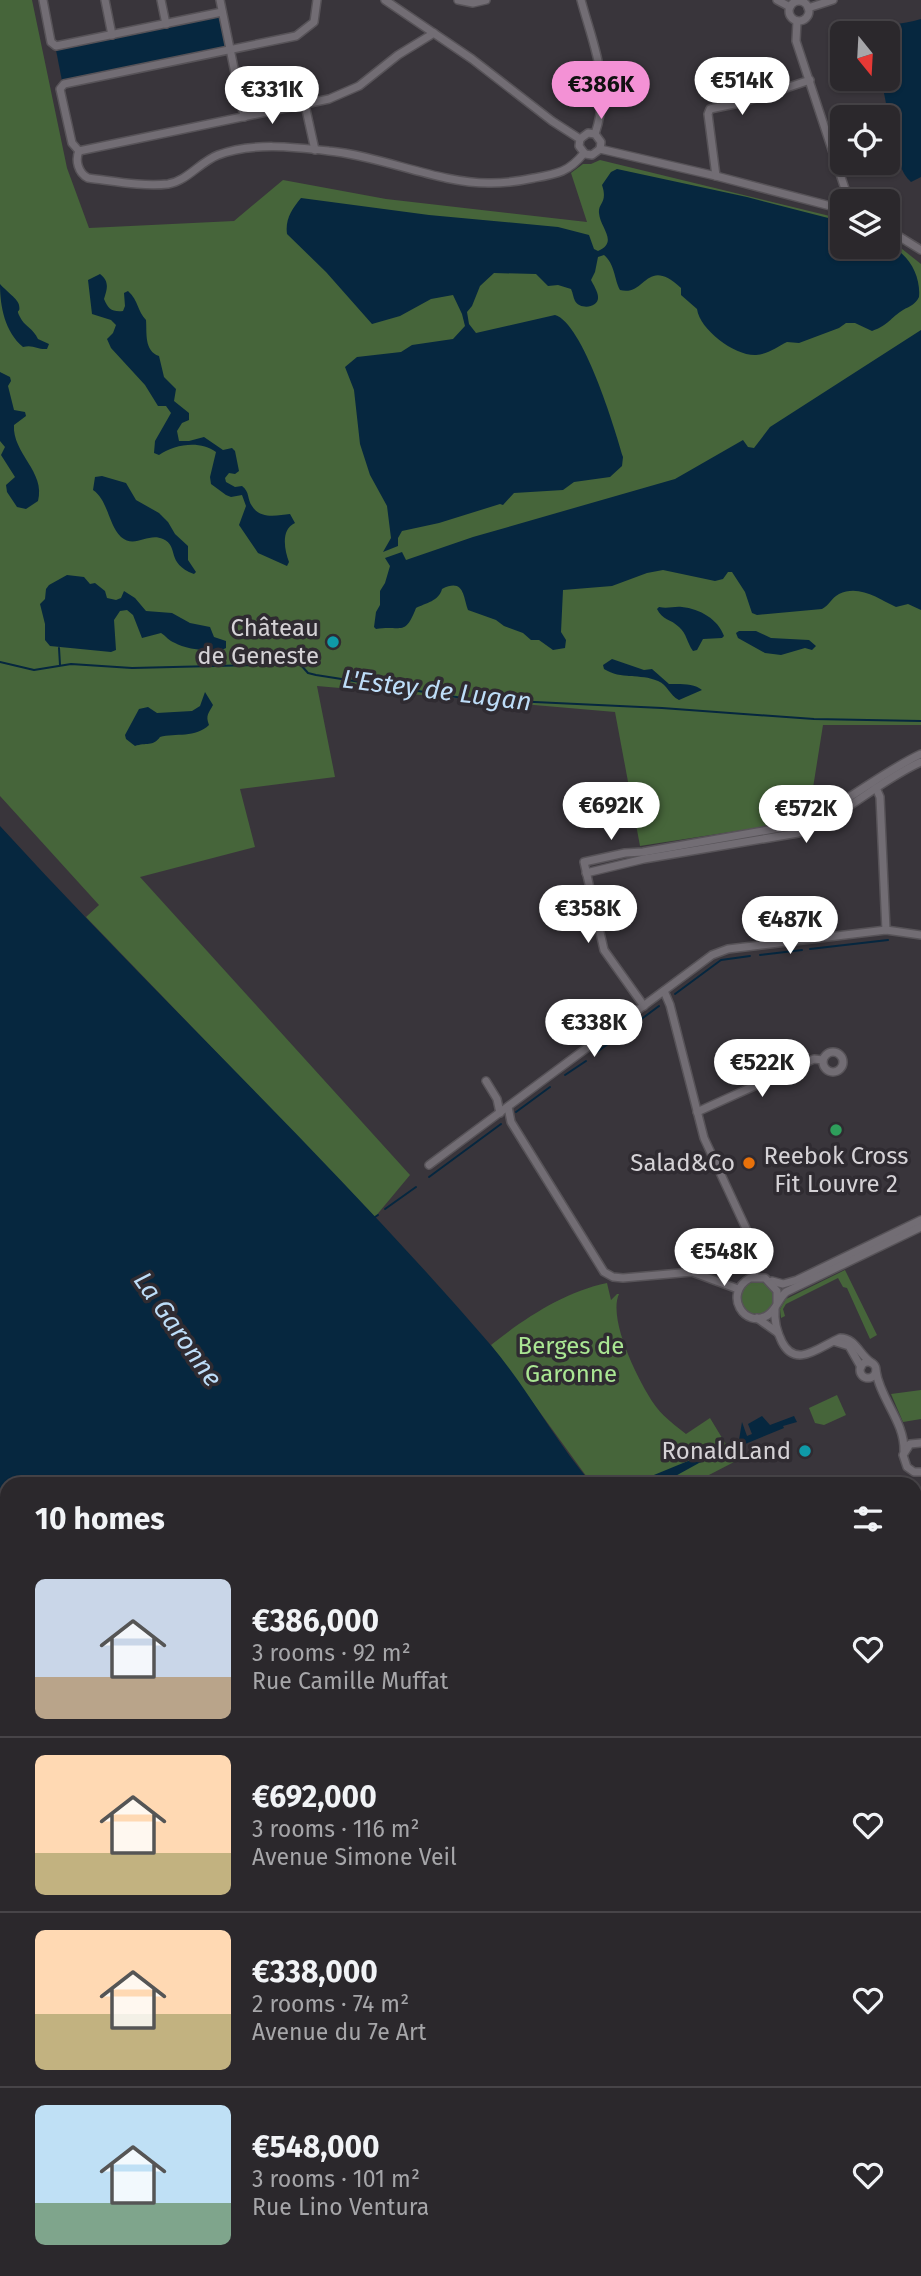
<!DOCTYPE html>
<meta charset="utf-8">
<style>
:root{--surface:#2b282c;--page:#333034;--text:#f1f3f6;--muted:#a6a6a9;--line:#474448;--accent:#f391d5}
body{margin:0;font-family:"Fira Sans",sans-serif;background:var(--page);color:var(--text);height:100vh;display:flex;flex-direction:column;font-size:26px;white-space:nowrap}
*{box-sizing:border-box;margin:0}
p{font-size:23px;color:var(--muted)}
.icon{flex:none;width:38px;height:38px;fill:none;stroke:currentColor;stroke-width:2;stroke-linecap:round;stroke-linejoin:round}
.map{position:relative;flex:1;overflow:hidden}
.details{position:absolute;left:0px;top:1477px;width:922px;height:800px;display:flex;flex-direction:column;background:var(--surface);border-radius:21px 21px 0 0;box-shadow:0 2px 5px #0004,0 0 0 2px var(--line)}
.details>*{flex:none}
.needle{width:46px;rotate:162deg}
.controls{position:absolute;left:830px;top:21px;display:grid;gap:14px}
.controls a{display:grid;place-items:center;width:70px;height:70px;border-radius:10px;background:var(--surface);box-shadow:0 2px 5px #0004,0 0 0 2px var(--line);font-size:35px}
.price{position:absolute;translate:-50% -60px;padding:0 16px;border-radius:24px;background:#fff;color:#222;font-size:23px;line-height:46px;filter:drop-shadow(0 2px 4px #0008)}
.price::after{content:'';position:absolute;left:50%;top:42px;width:21px;height:16px;margin-left:-10px;background:inherit;clip-path:polygon(0 0,100% 0,50% 100%)}
.price.on{background:var(--accent);color:#111}
ul{padding:0;list-style:none}
li{display:flex;align-items:center;gap:21px;height:175px;padding:0 35px}
li+li{border-top:2px solid var(--line)}
li span{display:grid;place-items:center;flex:none;width:196px;height:140px;border-radius:10px;color:#555}
li>.icon{margin-inline-start:auto}
span .icon{width:84px;height:84px;fill:#fffc;stroke-width:1}
li b{font-size:30px}
h2{display:flex;justify-content:space-between;align-items:center;height:84px;padding:0 35px;font-size:30px}
.map>svg:first-child{display:block}
.green{fill:#46653a}
.water{fill:#06273f}
.lines{fill:none;stroke-linecap:round;stroke-linejoin:round}
.stream{stroke:#06273f;stroke-width:2}
.ferry{stroke:#bdddf8;stroke-width:2;stroke-dasharray:9 7;stroke-linecap:butt}
.minor-casing{stroke:#575358;stroke-width:10}
.minor{stroke:#726d74;stroke-width:7}
.culture-dot{fill:#0f9aa8;stroke:#2f2b31;stroke-width:2.5}
.leisure-dot{fill:#2e9e5b;stroke:#2f2b31;stroke-width:2.5}
.food-dot{fill:#e8710a;stroke:#2f2b31;stroke-width:2.5}
.labels{text-anchor:middle;stroke-width:7;stroke-linejoin:round;paint-order:stroke}
.poi-label{font-size:24px;fill:#d5d2d6;stroke:#2f2b31;text-anchor:end}
.park-label{font-size:24px;fill:#aae693;stroke:#2f2b31}
.water-label{font-size:26px;font-style:italic;fill:#bdddf8;stroke:#2f2b31}
</style>
<div class="map">
<svg width="921" height="2276" viewBox="0 0 921 2276">
<rect width="100%" height="100%" fill="#39353b"/>
<!-- green -->
<g class="green">
<polygon points="0,0 32,0 67,168 89,228 234,221 283,180 386,199 587,222 571,173 583,164 591,164 600,160 838,218 842,220 842,247 887,247 887,240 897,245 921,264 921,725 823,725 809,813 789,823 640,846 615,712 317,686 335,777 240,789 255,847 140,877 410,1175 375,1217 86,917 99,905 0,796"/>
<polygon points="845,1270 877,1335 870,1339 847,1288 843,1287 838,1278 786,1304 783,1309 785,1316 781,1318 780,1309 786,1299"/>
<circle cx="757" cy="1297" r="17"/>
<path d="M607,1283L611,1300L617,1294H619C607,1320 641,1387 657,1408C665,1418 676,1426 686,1434L710,1418L736,1461L707,1476L705,1484H655L651,1475L632,1484H592L491,1345C525,1318 564,1292 607,1283Z"/>
<polygon points="921,1390 921,1419 903,1422 891,1394"/>
<polygon points="837,1395 846,1415 824,1425 815,1423 809,1408"/>
<polygon points="322,2270 595,2270 599,2276 327,2276"/>
</g>
<!-- water -->
<g class="water">
<polygon points="220,17 226,47 62,81 56,50"/>
<path d="M921,19V177L911,182C892,166 889,107 881,81L880,79H887V33L861,32C880,24 902,25 921,19Z"/>
<path d="M617,169L747,197L836,220L842,223V247C855,247 879,243 890,247C909,253 921,277 919,297C915,305 910,306 903,310C890,318 889,325 872,331L855,323H846L839,328L799,343L787,342C777,347 768,354 756,355C735,356 700,330 697,309L681,295V288C646,255 646,297 620,290C614,279 615,264 604,255L598,257L595,272L591,280C593,284 598,292 598,297C599,308 580,310 575,301C573,297 573,293 571,289L558,285L548,286L536,274L494,273L480,286L472,306L467,312L469,324L476,333L555,315C583,323 615,429 623,457L622,466L610,477L574,482L563,490L514,493L503,505L500,504L439,523L402,531L398,538V546L383,552L391,538L387,506L370,475L360,444L354,390L345,367L357,357L401,352L412,345L453,339L465,326L462,314L453,295L431,299L400,316L372,324L326,272L287,234C285,219 292,209 301,198L429,215L558,227L589,235L594,249L598,251C619,242 600,228 599,213C598,203 608,203 602,185L611,172Z"/>
<path d="M100,274C110,282 107,289 104,299C108,309 112,312 123,311L125,306L124,293L128,291C139,301 137,311 146,320C147,333 144,351 159,356L164,377L176,389L174,401L189,413V420L182,423L177,431L179,441H189L204,437L223,450L232,448L235,451L239,471L235,474L229,473L225,478L226,482L235,487L242,486C250,492 247,499 252,506C261,520 278,515 290,514L295,523C281,529 284,549 289,562L287,566L258,553L239,525L246,506L242,495L231,497L226,495L211,484L210,477L216,452C200,440 175,444 159,455L154,453L155,441L171,413L166,406H158L145,385L111,348L107,339L113,333L116,325L111,320L92,314L88,280Z"/>
<path d="M0,284C5,290 19,300 19,305C21,315 15,307 20,317C24,326 33,328 38,339L49,344L47,349C38,350 33,344 23,347C5,332 0,307 0,284Z"/>
<path d="M921,330V610L908,604L896,607C879,599 859,584 839,594C831,598 830,605 822,609L757,615L752,613L745,592L732,572H728L723,579L715,581L663,570L647,573L612,586L563,590L561,632L566,640L565,648L553,650L539,640H531L523,633L504,626L496,620L468,610C463,596 464,578 442,589C439,601 426,603 416,608C405,637 401,625 376,629L374,627L376,612L380,605V591L385,583L390,566L385,558L402,552L406,560L473,537L675,479L743,440L748,447L754,448L770,427Z"/>
<path d="M0,372L10,377L11,381L8,386L14,410L25,412L26,416L14,425C12,453 46,472 38,501L26,509L17,507L7,492L6,485L15,477L1,455L5,447L0,441Z"/>
<path d="M102,476L126,483L136,500L159,513L168,522L175,534L188,546V560L196,572L194,574C165,563 180,547 163,539C148,532 135,549 121,537C108,524 108,500 93,490L95,477Z"/>
<path d="M67,575L84,577L90,584L95,583L105,591L107,598L116,600L121,598L124,591L135,598L146,611L172,613L190,623L210,627L214,637L226,641V648C217,654 185,649 175,643C169,641 166,636 161,633L142,638L133,615L127,610L120,611L114,620L116,650L111,652L50,646L45,640V624L40,604L45,599L46,589L49,585Z"/>
<path d="M659,607C668,609 674,606 682,607C700,609 718,619 724,636L722,638L703,639L697,650L693,651C687,643 687,634 679,627C671,619 662,620 657,609Z"/>
<polygon points="739,631 756,631 771,638 809,640 816,646 812,650 805,648 781,655 765,653 738,638 736,633"/>
<path d="M612,659L644,670L652,669L669,684C680,684 694,683 702,690L679,700C669,695 668,685 658,681C640,673 621,680 604,669L603,665Z"/>
<path d="M205,692L213,705C209,713 205,715 209,725C196,738 175,733 160,737C153,747 146,742 135,746L126,739L125,735L139,709L148,707L157,713L192,711L200,706Z"/>
<path d="M0,826C160,1001 334,1163 489,1343C527,1387 554,1440 592,1484H7V1951L0,1934Z"/>
<polygon points="762,1416 770,1425 794,1416 797,1422 783,1426 784,1428 699,1463 661,1484 632,1484 739,1440 742,1422 747,1436 752,1434 748,1424"/>
<polygon points="915,2096 921,2106 921,2276 599,2276 595,2270 915,2270"/>
<polygon points="192,2270 322,2270 327,2276 197,2276"/>
</g>
<g class="lines">
<!-- stream -->
<g class="stream">
<polyline points="59,648 60,665"/>
<polyline points="0,662 34,670 71,664 132,668 300,664 308,673 316,675 469,699 662,708 814,719 921,721"/>
<polyline points="810,949 888,940"/>
<polyline points="760,955 802,950"/>
<polyline points="675,994 721,960 750,956"/>
<polyline points="597,1052 659,1006"/>
<polyline points="565,1075 586,1061"/>
<polyline points="516,1112 550,1087"/>
<polyline points="429,1177 501,1124"/>
<polyline points="385,1209 416,1187"/>
<polyline points="375,1217 378,1215"/>
<polyline points="0,2243 7,2238"/>
</g>
<!-- ferry -->
<polyline class="ferry" points="793,2276 794,2270"/>
<defs>
<g id="minor">
<polyline points="43,0 51,42 56,46 222,12"/>
<polyline points="105,0 112,35"/>
<polyline points="161,0 166,24"/>
<polyline points="220,0 244,117"/>
<polyline points="317,0 314,22 296,36 64,84 60,89 72,143 79,151 329,99 359,86 398,55 434,33"/>
<polyline points="385,0 472,59 552,121 580,139"/>
<polyline points="458,0 473,3 486,0"/>
<path d="M581,0C594,48 612,84 595,134"/>
<polyline points="777,0 790,7"/>
<circle cx="799" cy="11" r="10"/>
<polyline points="808,8 833,0"/>
<polyline points="797,21 796,41 849,201"/>
<polyline points="305,105 315,150"/>
<polyline points="580,139 579,146 585,154 592,155 600,149"/>
<polyline points="580,139 588,133 595,134 601,142 600,149"/>
<polyline points="600,149 716,176 842,209"/>
<path d="M79,151C75,160 78,173 88,178C113,181 143,187 168,184C187,181 200,162 218,155C251,142 295,147 329,151C382,156 440,184 491,183C505,183 520,181 534,178C557,174 569,172 584,153"/>
<polyline points="716,176 708,114 710,109 744,102 810,80"/>
<polyline points="887,229 921,250"/>
<polyline points="876,788 880,797 886,930"/>
<path d="M586,873L644,859L798,833C843,817 878,781 921,762"/>
<polyline points="664,991 670,1005 704,1138 750,1237 753,1251 755,1277"/>
<path d="M644,1006L604,950L584,862L625,853L643,852L797,825C841,808 878,774 921,754"/>
<circle cx="833" cy="1062" r="10"/>
<polyline points="486,1081 497,1099 500,1113"/>
<polyline points="508,1107 511,1122 604,1272 613,1277 623,1278 692,1272 738,1289"/>
<polyline points="697,1112 814,1059 823,1060"/>
<polyline points="429,1165 712,955 728,949 886,930 921,935"/>
<polyline points="772,1281 783,1284 797,1280 921,1220"/>
<path d="M777,1303V1291L765,1278H750C722,1294 745,1330 768,1315C777,1309 778,1299 786,1292L921,1227"/>
<path d="M775,1309C774,1321 777,1332 782,1342C796,1369 819,1347 840,1338C856,1338 859,1355 872,1363"/>
<polyline points="757,1318 778,1333"/>
<polyline points="836,1342 849,1346 861,1367"/>
<circle cx="868" cy="1370" r="8"/>
<path d="M876,1371C880,1399 905,1422 904,1451"/>
<polyline points="921,1443 910,1444 903,1455 907,1467 914,1472 921,1472"/>
<polyline points="915,1788 921,1789"/>
<polyline points="915,1849 921,1846"/>
<polyline points="0,1974 7,1987"/>
<polyline points="0,2255 7,2251"/>
<polyline points="177,2270 182,2276"/>
</g>
</defs>
<!-- minor casing -->
<use href="#minor" class="minor-casing"/>
<!-- minor -->
<use href="#minor" class="minor"/>
</g>
<!-- markers -->
<g class="culture-dot">
<circle cx="333" cy="642" r="7"/>
<circle cx="805" cy="1451" r="7"/>
</g>
<circle class="leisure-dot" cx="836" cy="1130" r="7"/>
<circle class="food-dot" cx="749" cy="1163" r="7"/>
<g class="labels">
<!-- poi labels -->
<g class="poi-label">
<text x="319" y="636">Château<tspan x="319" dy="28">de Geneste</tspan></text>
<text x="836" y="1164" text-anchor="middle">Reebok Cross<tspan x="836" dy="28">Fit Louvre 2</tspan></text>
<text x="735" y="1171">Salad&amp;Co</text>
<text x="791" y="1459">RonaldLand</text>
</g>
<!-- park labels -->
<g class="park-label">
<text x="571" y="1354">Berges de<tspan x="571" dy="28">Garonne</tspan></text>
</g>
<!-- water labels -->
<g class="water-label">
<text transform="translate(437 690) rotate(7)" y="9">L'Estey de Lugan</text>
<text transform="translate(178 1329) rotate(55)" y="9">La Garonne</text>
</g>
</g>
</svg>
<div class="controls">
<a><svg class="needle" viewBox="-14 -14 28 28"><path d="M0-13l5 13h-10z" fill="#e53935"/><path d="M0 13l5-13h-10z" fill="#a6a6a9"/></svg></a>
<a><svg class="icon" aria-label="locate" viewBox="0 0 24 24"><circle cx="12" cy="12" r="6"/><path d="M12 2v4M12 18v4M2 12h4M18 12h4"/></svg></a>
<a><svg class="icon" aria-label="layers" viewBox="0 0 24 24"><path d="M12 4l9 5-9 5-9-5zM3 14l9 5 9-5"/></svg></a>
</div>
<b class="price" style="left:742px;top:117px">€514K</b>
<b class="price on" style="left:601px;top:121px">€386K</b>
<b class="price" style="left:272px;top:126px">€331K</b>
<b class="price" style="left:611px;top:842px">€692K</b>
<b class="price" style="left:806px;top:845px">€572K</b>
<b class="price" style="left:588px;top:945px">€358K</b>
<b class="price" style="left:790px;top:956px">€487K</b>
<b class="price" style="left:594px;top:1059px">€338K</b>
<b class="price" style="left:762px;top:1099px">€522K</b>
<b class="price" style="left:724px;top:1288px">€548K</b>
<section class="details">
<h2>10 homes<svg class="icon" aria-label="filters" viewBox="0 0 24 24"><path d="M4 7h16M4 17h16"/><circle cx="9" cy="7" r="2"/><circle cx="15" cy="17" r="2"/></svg></h2>
<ul>
<li><span style="background:linear-gradient(#c9d6e8 70%,#b9a48a 0)"><svg class="icon" aria-label="home" viewBox="0 0 24 24"><path d="M3 11l9-7 9 7M6 9v11h12V9"/></svg></span><div><b>€386,000</b><p>3 rooms · 92 m²</p><p>Rue Camille Muffat</p></div><svg class="icon" aria-label="heart" viewBox="0 0 24 24"><path d="M12 20l-8-8c-3-5 5-10 8-4 3-6 11-1 8 4z"/></svg></li>
<li><span style="background:linear-gradient(#ffd9b3 70%,#c2b280 0)"><svg class="icon" aria-label="home" viewBox="0 0 24 24"><path d="M3 11l9-7 9 7M6 9v11h12V9"/></svg></span><div><b>€692,000</b><p>3 rooms · 116 m²</p><p>Avenue Simone Veil</p></div><svg class="icon" aria-label="heart" viewBox="0 0 24 24"><path d="M12 20l-8-8c-3-5 5-10 8-4 3-6 11-1 8 4z"/></svg></li>
<li><span style="background:linear-gradient(#ffd9b3 60%,#c2b280 0)"><svg class="icon" aria-label="home" viewBox="0 0 24 24"><path d="M3 11l9-7 9 7M6 9v11h12V9"/></svg></span><div><b>€338,000</b><p>2 rooms · 74 m²</p><p>Avenue du 7e Art</p></div><svg class="icon" aria-label="heart" viewBox="0 0 24 24"><path d="M12 20l-8-8c-3-5 5-10 8-4 3-6 11-1 8 4z"/></svg></li>
<li><span style="background:linear-gradient(#bfe0f5 70%,#7fa58c 0)"><svg class="icon" aria-label="home" viewBox="0 0 24 24"><path d="M3 11l9-7 9 7M6 9v11h12V9"/></svg></span><div><b>€548,000</b><p>3 rooms · 101 m²</p><p>Rue Lino Ventura</p></div><svg class="icon" aria-label="heart" viewBox="0 0 24 24"><path d="M12 20l-8-8c-3-5 5-10 8-4 3-6 11-1 8 4z"/></svg></li>
</ul>
</section>
</div>
